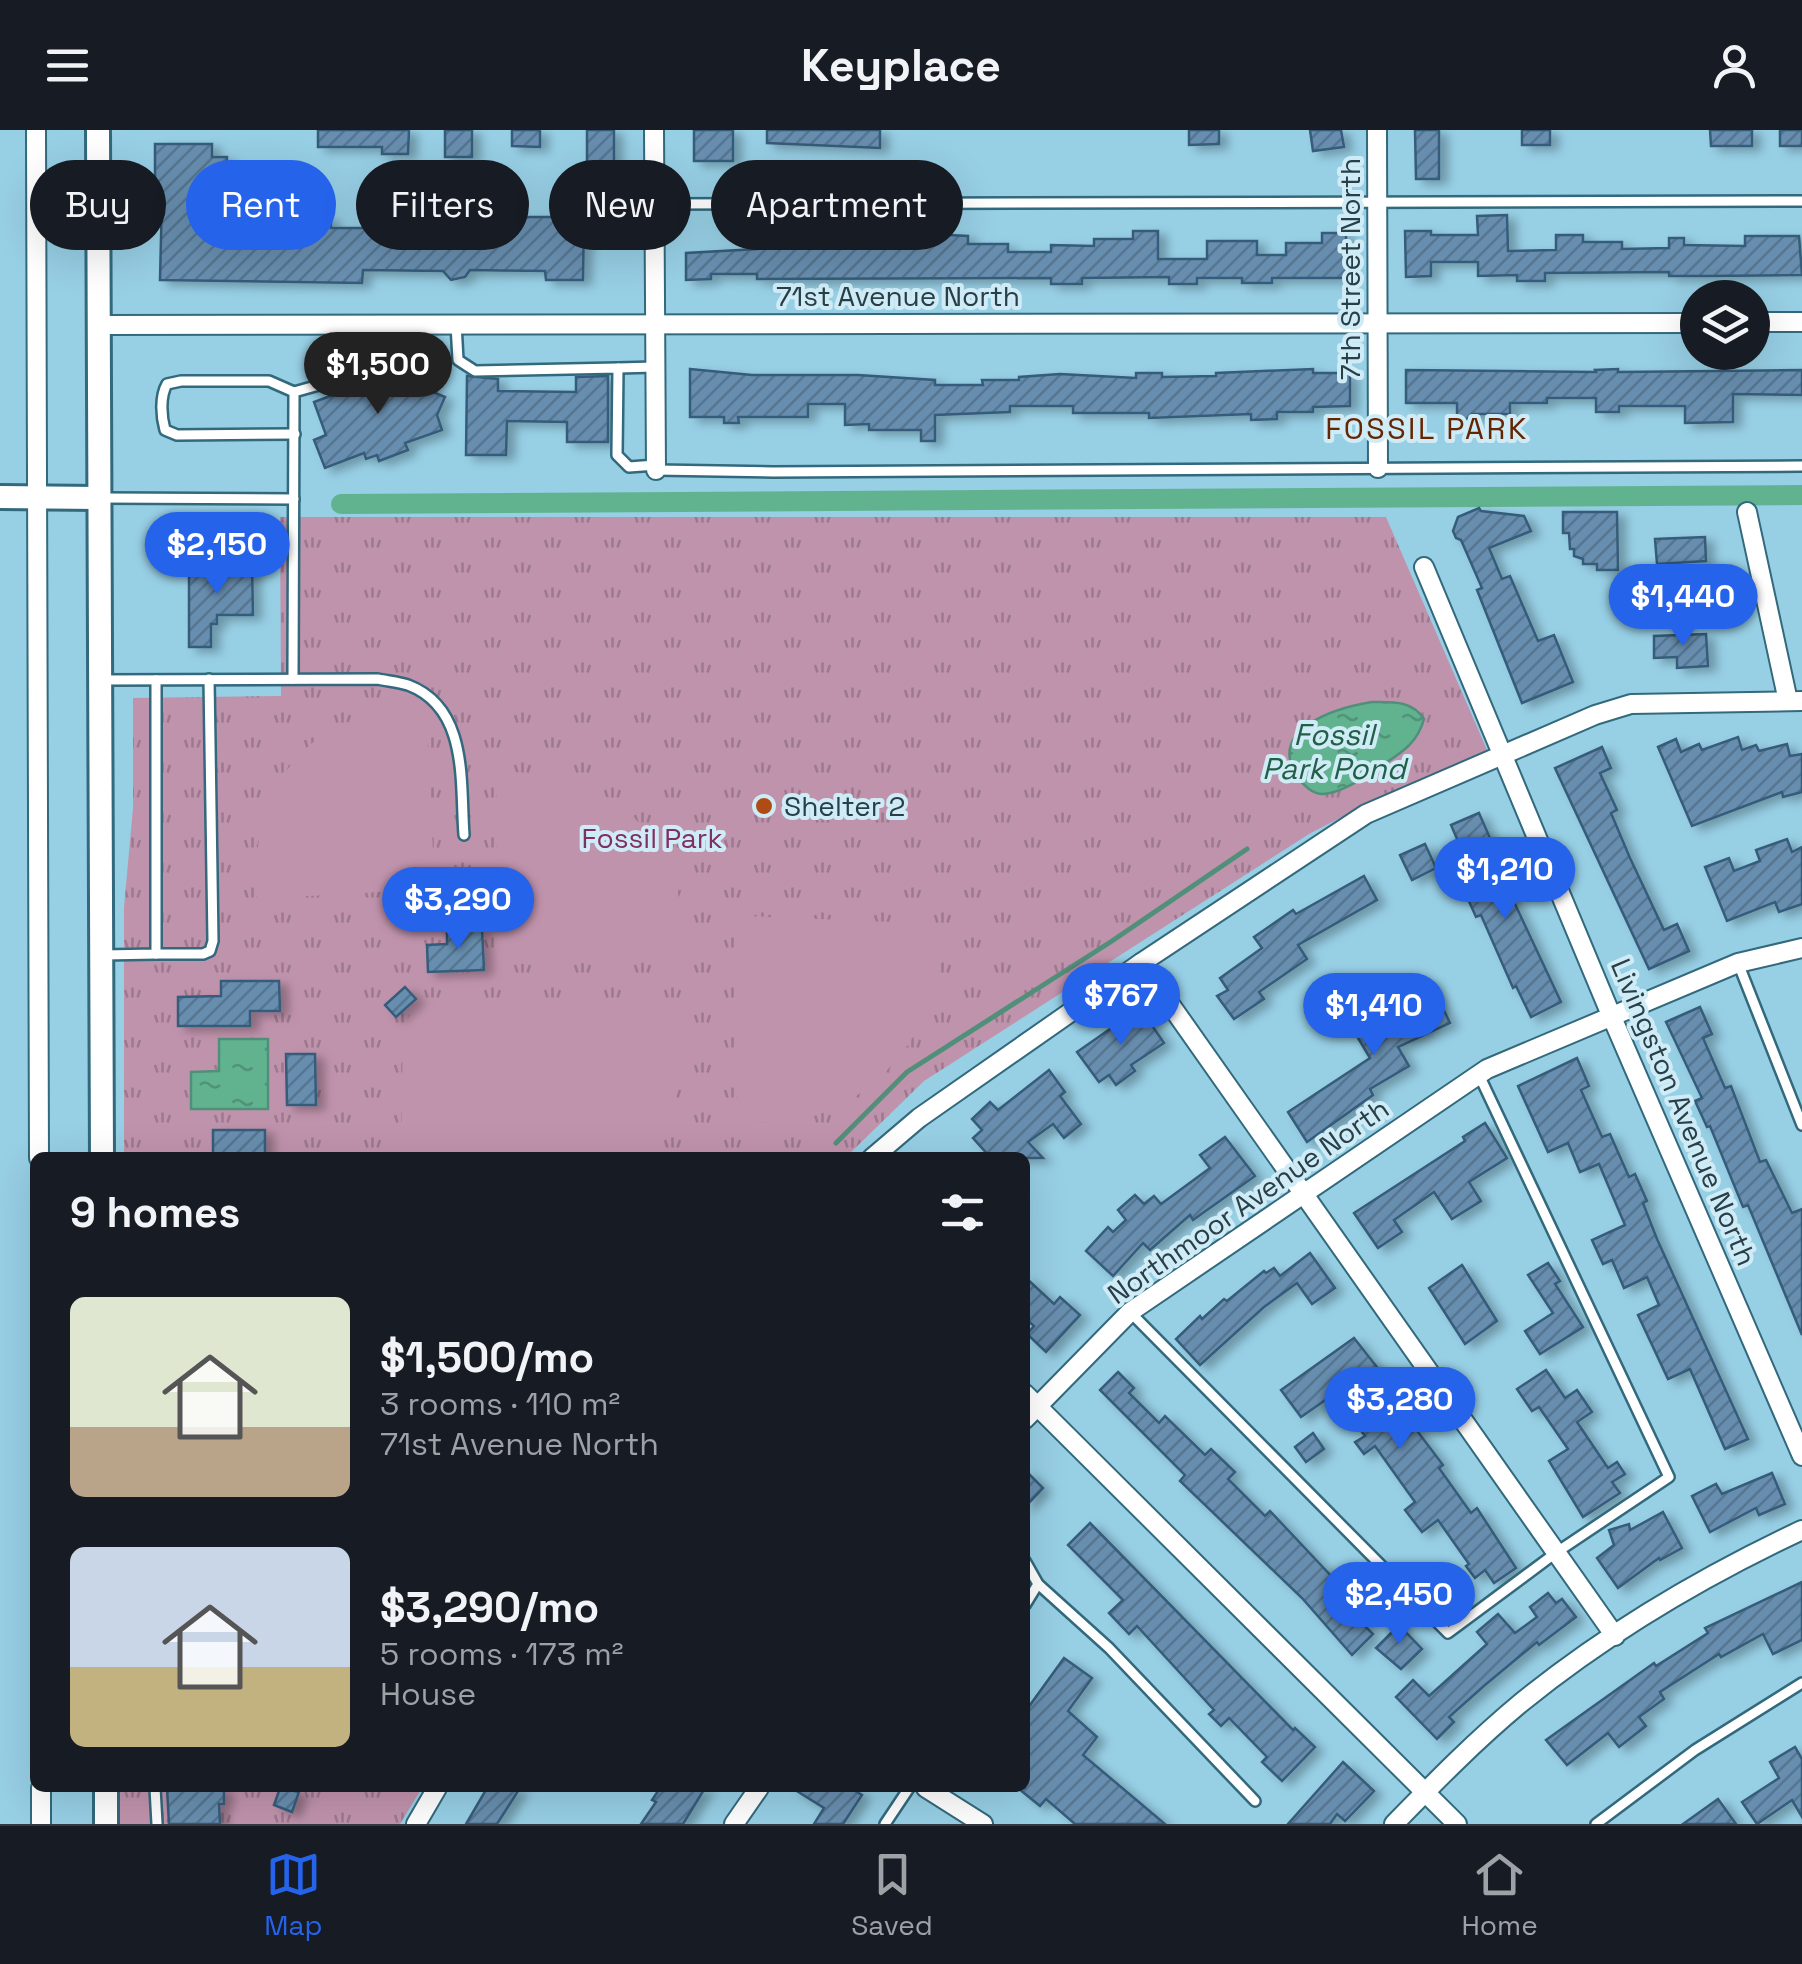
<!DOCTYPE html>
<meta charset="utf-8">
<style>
:root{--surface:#171b24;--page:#242831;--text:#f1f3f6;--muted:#9ea1a6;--line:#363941;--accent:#2563eb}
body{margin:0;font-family:"Space Grotesk",sans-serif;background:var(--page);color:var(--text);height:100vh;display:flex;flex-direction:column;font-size:38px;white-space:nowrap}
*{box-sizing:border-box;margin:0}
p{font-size:32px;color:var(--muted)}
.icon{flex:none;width:55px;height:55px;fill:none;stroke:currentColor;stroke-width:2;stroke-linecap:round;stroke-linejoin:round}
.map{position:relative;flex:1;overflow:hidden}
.side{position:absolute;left:30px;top:1022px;width:1000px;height:640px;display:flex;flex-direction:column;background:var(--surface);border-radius:15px;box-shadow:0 10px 40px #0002}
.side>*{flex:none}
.top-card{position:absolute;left:30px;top:30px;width:1000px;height:90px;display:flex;gap:20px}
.fabs{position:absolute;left:1680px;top:150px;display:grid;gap:20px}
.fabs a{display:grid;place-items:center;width:90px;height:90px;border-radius:50%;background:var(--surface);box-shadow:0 10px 40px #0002;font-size:50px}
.price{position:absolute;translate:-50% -85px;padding:0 22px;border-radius:35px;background:var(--accent);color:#fff;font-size:32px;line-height:65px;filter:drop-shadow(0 2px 5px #0008)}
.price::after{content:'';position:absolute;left:50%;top:60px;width:30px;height:22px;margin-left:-15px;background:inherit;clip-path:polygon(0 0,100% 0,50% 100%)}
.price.active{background:#222;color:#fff}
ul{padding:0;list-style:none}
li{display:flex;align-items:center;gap:30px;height:250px;padding:0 40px}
li span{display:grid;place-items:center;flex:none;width:280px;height:200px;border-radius:15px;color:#555}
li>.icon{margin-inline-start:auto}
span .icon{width:120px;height:120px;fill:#fffc;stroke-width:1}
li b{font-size:42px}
h2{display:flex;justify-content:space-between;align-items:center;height:120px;padding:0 40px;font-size:42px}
.pill{padding:0 35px;border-radius:45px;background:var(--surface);box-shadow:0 10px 40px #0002;font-size:35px;line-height:90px}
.pill.active{background:var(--accent);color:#fff}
header{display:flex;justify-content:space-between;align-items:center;height:130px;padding:0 40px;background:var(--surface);font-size:45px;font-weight:700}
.menu{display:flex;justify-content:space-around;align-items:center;height:140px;border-top:2px solid var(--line);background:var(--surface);font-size:28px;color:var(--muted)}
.menu a{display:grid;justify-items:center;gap:5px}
.menu .active{color:var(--accent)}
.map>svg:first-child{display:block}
.grass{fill:url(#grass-tufts)}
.pitch{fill:#c093ac}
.water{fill:url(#water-ripples);stroke:#50907a;stroke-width:2.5}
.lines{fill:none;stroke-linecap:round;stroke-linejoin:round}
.stream{stroke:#50907a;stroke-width:5}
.canal{stroke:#61b390;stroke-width:20}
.building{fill:url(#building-hatch);stroke:#365c7a;stroke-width:2.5;filter:url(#shadow)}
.lane-casing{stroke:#32697c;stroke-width:14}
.street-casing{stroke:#32697c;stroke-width:22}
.secondary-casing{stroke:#32697c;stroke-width:28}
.lane{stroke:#fff;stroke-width:9}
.street{stroke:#fff;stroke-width:18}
.secondary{stroke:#fff;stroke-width:22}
.poi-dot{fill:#af4c16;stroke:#cfebf6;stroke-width:4}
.labels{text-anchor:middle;stroke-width:8;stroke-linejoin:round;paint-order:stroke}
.street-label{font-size:28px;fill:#283f48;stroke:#cfebf6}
.poi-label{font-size:28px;fill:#283f48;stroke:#cfebf6;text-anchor:start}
.park-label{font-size:28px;fill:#802f63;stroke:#cfebf6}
.neighbourhood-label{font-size:30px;letter-spacing:2.5px;fill:#632502;stroke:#cfebf6}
.water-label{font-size:30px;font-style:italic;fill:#215f47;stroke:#cfebf6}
</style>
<header><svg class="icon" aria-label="menu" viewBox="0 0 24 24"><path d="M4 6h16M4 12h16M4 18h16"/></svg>Keyplace<svg class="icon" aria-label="person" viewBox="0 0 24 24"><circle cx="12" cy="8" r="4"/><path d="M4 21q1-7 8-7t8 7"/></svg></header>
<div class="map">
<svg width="1802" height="1694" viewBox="0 0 1802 1694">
<defs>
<pattern id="grass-tufts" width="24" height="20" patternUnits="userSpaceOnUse" patternTransform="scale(2.5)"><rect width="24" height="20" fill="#c093ac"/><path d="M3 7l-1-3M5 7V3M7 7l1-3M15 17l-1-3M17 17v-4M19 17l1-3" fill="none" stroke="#9c798e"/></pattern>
<pattern id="water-ripples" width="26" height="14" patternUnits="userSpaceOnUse" patternTransform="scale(2.5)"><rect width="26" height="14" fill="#61b390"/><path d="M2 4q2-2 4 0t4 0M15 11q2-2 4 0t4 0" fill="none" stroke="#509378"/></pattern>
<pattern id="building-hatch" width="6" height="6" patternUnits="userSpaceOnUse" patternTransform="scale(2.5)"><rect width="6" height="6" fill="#678eaf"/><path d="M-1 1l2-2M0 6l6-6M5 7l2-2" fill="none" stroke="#557590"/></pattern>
<filter id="shadow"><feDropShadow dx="8" dy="4.5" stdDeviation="5" flood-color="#0004"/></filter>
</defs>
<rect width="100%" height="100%" fill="#97cfe5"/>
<!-- grass -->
<g class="grass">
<polygon points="280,387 1386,387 1487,620 1382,666 1309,704 924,951 846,1027 124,1028 124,777 133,678 133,568 281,566"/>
<polygon points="118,1658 422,1658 400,1694 117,1694"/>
</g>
<!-- pitch -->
<g class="pitch">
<path d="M426,576L434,743L415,760L257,769C250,700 275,624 343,594C370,583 398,580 426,576Z"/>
<path d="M497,642C619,640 686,711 687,832L517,834L496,820Z"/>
<path d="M746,786L942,794C946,878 896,959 814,986C789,994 762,993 737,992L734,799Z"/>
<path d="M440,872H685L678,956L650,1027H401L403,895C413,878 421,874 440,872Z"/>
</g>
<!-- water -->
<g class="water">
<path d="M1372,572C1392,572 1412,570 1424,589C1417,615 1399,624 1378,638C1363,648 1342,663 1323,664C1312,664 1303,655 1298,647C1265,600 1335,578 1372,572Z"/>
<polygon points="219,909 268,909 268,979 191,979 191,942 219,941"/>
</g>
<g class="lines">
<!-- stream -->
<polyline class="stream" points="836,1013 907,942 1112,811 1247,719"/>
<!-- canal -->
<polyline class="canal" points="341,374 1802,365"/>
</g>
<!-- building -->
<g class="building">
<polygon points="318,0 409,0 408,24 382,24 382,17 318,17"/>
<rect x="445" y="0" width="27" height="27"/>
<polygon points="512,0 540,0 540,17 512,16"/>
<rect x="587" y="0" width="27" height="35"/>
<rect x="694" y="0" width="39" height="31"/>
<polygon points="767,0 880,0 880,18 767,13"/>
<polygon points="1189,0 1219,0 1219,14 1189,15"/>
<polygon points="1310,0 1341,0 1344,17 1313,21"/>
<polygon points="1415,0 1439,0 1439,49 1416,49"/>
<rect x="1522" y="0" width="28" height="15"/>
<polygon points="1710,0 1752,0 1752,16 1711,16"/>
<rect x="1780" y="0" width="22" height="16"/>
<polygon points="155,14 212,14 212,27 227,27 227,89 256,90 256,85 331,87 331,98 376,98 376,87 584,87 583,150 546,150 545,141 470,140 465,147 451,150 443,141 363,140 362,153 160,150 162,66 155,66"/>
<polygon points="1507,85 1508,121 1556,120 1556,105 1583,105 1583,112 1622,112 1622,119 1669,118 1669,108 1684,108 1684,115 1745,116 1745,106 1799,106 1802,145 1708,146 1669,146 1669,142 1545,143 1545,151 1517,151 1517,145 1478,146 1478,132 1431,132 1431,146 1406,147 1405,101 1431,101 1431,105 1478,105 1477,86"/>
<polygon points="793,99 817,99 817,116 866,116 866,108 929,104 968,106 968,114 1008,114 1008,122 1051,122 1051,115 1094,116 1094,109 1133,109 1133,101 1158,101 1158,129 1207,129 1207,111 1257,111 1257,125 1286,125 1286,113 1322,113 1322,103 1346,103 1346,148 1272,148 1272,153 1242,153 1242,148 1197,148 1197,154 1169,154 1169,147 1082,148 1082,154 1051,154 1051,148 757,149 757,144 711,144 711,149 686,150 686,123 757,119 757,106 793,106"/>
<polygon points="418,233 428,260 445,267 437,285 442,300 405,313 408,320 379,331 377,325 366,329 364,323 325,338 314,310 326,305 314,272"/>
<polygon points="690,239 752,245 858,245 935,250 935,255 983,255 982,250 1019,250 1019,247 1060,244 1136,248 1136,243 1162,243 1162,247 1216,246 1216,243 1313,239 1313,243 1350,243 1350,276 1313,277 1313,282 1277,282 1277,289 1251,290 1251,284 1149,288 1149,283 1073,283 1073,276 1010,276 1010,282 935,285 935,311 921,311 921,300 869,300 869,294 845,295 845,274 808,274 808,287 738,287 739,293 724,293 724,287 690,287"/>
<polygon points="1618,239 1618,242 1802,240 1802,265 1733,264 1733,292 1685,293 1685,276 1619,276 1619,282 1596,282 1596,268 1547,268 1547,273 1510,273 1510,284 1472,284 1472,289 1457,289 1457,273 1406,273 1406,240 1596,242 1595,240"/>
<polygon points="467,246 498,249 498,261 576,262 576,247 608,246 608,312 567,312 567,292 507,291 506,325 466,325"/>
<polygon points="1479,378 1481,381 1524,386 1531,401 1489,418 1502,449 1510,446 1538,511 1554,505 1573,552 1522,573 1477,460 1482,458 1461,410 1456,408 1453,401 1458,387"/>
<polygon points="1563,382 1617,382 1618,440 1597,440 1597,434 1583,434 1583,429 1574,426 1574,419 1570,419 1569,403 1563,403"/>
<polygon points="1705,407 1706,431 1657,434 1655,409"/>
<polygon points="252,433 253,485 217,485 217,494 211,494 211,517 189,517 189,434"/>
<polygon points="1706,504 1708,536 1677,538 1677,527 1654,528 1654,506"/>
<polygon points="1738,607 1742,620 1756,615 1759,621 1787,614 1790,626 1802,624 1802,662 1783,667 1782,662 1692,696 1658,617 1676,609 1681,622 1699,614 1702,620"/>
<polygon points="1602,617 1611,638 1600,643 1617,680 1611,683 1630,728 1664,800 1677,794 1689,821 1649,839 1555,638"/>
<polygon points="1479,683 1490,708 1476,714 1490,746 1500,742 1561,872 1531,887 1516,856 1513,858 1481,785 1476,787 1463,758 1476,753 1451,695"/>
<polygon points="1787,709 1792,722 1802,717 1802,774 1779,782 1775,772 1727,791 1705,737 1729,728 1734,741 1760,731 1756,720"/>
<polygon points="1425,714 1436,738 1412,750 1400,725"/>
<polygon points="1364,746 1377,770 1298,815 1307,829 1259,862 1264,869 1234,889 1217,866 1228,860 1220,848 1262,818 1254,807 1293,780 1296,784"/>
<polygon points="482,799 484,840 428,842 427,815 447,814 447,801"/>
<polygon points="221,851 279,851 280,881 250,881 250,896 178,896 178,867 221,866"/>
<polygon points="1430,851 1450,893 1398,917 1409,936 1370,959 1373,965 1307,1012 1288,982 1370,928 1352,898 1397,871 1395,867"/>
<polygon points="405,857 416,869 396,887 385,875"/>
<polygon points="1700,877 1712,904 1703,908 1725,958 1731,956 1760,1032 1766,1030 1792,1083 1802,1079 1802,1205 1748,1075 1743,1077 1710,996 1707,997 1695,971 1702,968 1666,892"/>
<polygon points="1140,878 1164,913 1131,935 1135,941 1116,955 1109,945 1099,952 1077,922"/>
<polygon points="286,924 315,924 316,975 287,975"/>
<polygon points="1577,928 1589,956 1581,960 1602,1007 1610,1004 1629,1047 1635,1044 1647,1071 1643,1073 1657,1109 1748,1309 1725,1319 1690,1239 1668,1249 1638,1185 1659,1175 1647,1147 1624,1158 1612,1130 1603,1134 1592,1110 1625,1095 1599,1034 1580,1042 1568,1013 1548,1022 1518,956"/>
<polygon points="1049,940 1065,962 1060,966 1081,994 1064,1008 1053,994 1028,1012 1043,1028 991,1028 973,1008 982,1000 972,989 990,972 998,980"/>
<polygon points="1485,993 1507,1028 1469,1052 1481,1071 1452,1089 1434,1062 1394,1090 1402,1102 1378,1118 1354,1083 1465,1011 1463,1007"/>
<rect x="213" y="1000" width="52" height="28"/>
<polygon points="1225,1007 1255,1046 1193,1090 1190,1085 1150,1120 1143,1113 1113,1146 1086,1121 1108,1097 1113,1102 1126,1090 1118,1080 1135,1065 1144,1074 1154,1066 1161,1074 1210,1038 1200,1025"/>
<polygon points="1310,1123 1335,1158 1312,1174 1297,1153 1264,1177 1200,1235 1176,1209 1200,1186 1202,1189 1224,1169 1227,1171 1264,1141 1266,1143 1274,1138 1280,1146"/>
<polygon points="1548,1133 1560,1151 1555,1154 1583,1197 1540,1224 1525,1201 1553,1183 1528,1145"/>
<polygon points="1462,1135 1497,1191 1465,1214 1429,1158"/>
<polygon points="1025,1147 1054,1174 1060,1167 1080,1185 1046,1222 1027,1204 1034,1196 1025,1188"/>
<polygon points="1354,1208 1399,1265 1393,1269 1443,1335 1439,1338 1471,1383 1477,1378 1516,1438 1494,1453 1485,1440 1475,1448 1466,1436 1469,1434 1438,1390 1422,1402 1405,1380 1415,1372 1375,1316 1364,1324 1355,1312 1365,1306 1334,1264 1301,1287 1281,1260"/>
<polygon points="1546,1240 1565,1268 1577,1260 1592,1282 1577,1292 1608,1338 1617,1332 1625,1344 1612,1352 1620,1363 1583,1387 1549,1331 1568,1319 1539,1277 1532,1281 1517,1259"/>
<polygon points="1118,1242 1134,1258 1129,1263 1159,1293 1165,1286 1205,1325 1211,1319 1235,1342 1228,1349 1265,1386 1270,1381 1349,1465 1341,1472 1373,1504 1352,1525 1302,1468 1180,1351 1185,1345 1100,1260"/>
<polygon points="1313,1303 1324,1319 1306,1332 1295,1317"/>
<polygon points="1025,1340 1043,1358 1025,1377"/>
<polygon points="1772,1343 1785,1374 1759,1385 1756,1378 1710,1402 1692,1366 1716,1354 1722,1364"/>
<polygon points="1663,1382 1682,1418 1660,1430 1659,1428 1618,1458 1597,1428 1614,1415 1609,1400 1629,1394 1630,1400"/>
<polygon points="1090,1393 1293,1600 1295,1598 1315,1617 1282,1651 1262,1632 1267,1627 1229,1588 1221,1596 1209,1584 1214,1580 1137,1496 1129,1504 1109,1483 1123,1470 1068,1415"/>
<polygon points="1802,1452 1802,1510 1773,1524 1763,1504 1721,1527 1719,1524 1660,1562 1664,1569 1639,1587 1646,1596 1619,1617 1608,1603 1567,1635 1546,1610 1654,1533 1656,1536 1708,1503 1705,1498"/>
<polygon points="1548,1463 1556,1473 1562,1469 1576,1487 1539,1515 1537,1512 1485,1555 1449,1587 1454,1592 1437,1609 1396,1567 1413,1550 1429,1566 1487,1514 1477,1502 1498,1484 1515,1503 1537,1487 1530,1477"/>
<polygon points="1399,1495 1422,1519 1401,1539 1376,1518"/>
<polygon points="1064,1528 1092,1548 1068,1581 1097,1607 1083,1625 1165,1694 1075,1694 1046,1669 1040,1676 1019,1659 1025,1658 1025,1582"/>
<polygon points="1795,1617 1802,1629 1802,1687 1792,1670 1757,1694 1742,1672 1779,1648 1770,1632"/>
<polygon points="1343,1632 1374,1661 1345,1691 1337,1684 1330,1694 1288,1694"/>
<polygon points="167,1658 224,1658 224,1674 219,1674 220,1694 169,1694"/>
<polygon points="280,1658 299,1662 292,1682 274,1675"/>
<polygon points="487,1658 520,1658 497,1694 466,1694"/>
<polygon points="660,1658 705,1658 683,1694 641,1694 656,1672 652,1670"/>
<polygon points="792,1658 850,1658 862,1665 843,1694 814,1694 824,1678"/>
<polygon points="1718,1669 1736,1694 1683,1694"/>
</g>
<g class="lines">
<defs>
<g id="lane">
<polyline points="654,74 1802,71"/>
<polyline points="456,194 458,230 475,241 618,238 617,325 629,337 656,335"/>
<polyline points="618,238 655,237"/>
<path d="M294,262L269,251H181L167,254C160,266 161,286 165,300L177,305L295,304"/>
<polyline points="656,340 773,342 1802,336"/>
<polyline points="102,368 294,369"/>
<polyline points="293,549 294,262 351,246 372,234 378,215 379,195"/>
<path d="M102,550L378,549C387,551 399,552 408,555C469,578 460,653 464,705"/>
<polyline points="156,824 203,824 210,821 213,811 209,549"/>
<polyline points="103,825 156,824 156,550"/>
<polyline points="1738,833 1802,995"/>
<polyline points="1130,1182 1448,1503 1557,1422 1669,1347 1479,945"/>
<polyline points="1025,1431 1038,1454 1109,1518 1255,1671"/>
<polyline points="1025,1475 1038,1454"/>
<polyline points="155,1658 157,1694"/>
<polyline points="885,1694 909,1658"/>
<polyline points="1596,1694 1695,1620 1802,1553"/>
</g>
<g id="street">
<polyline points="36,0 39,1028"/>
<polyline points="654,0 656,340"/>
<polyline points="1377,0 1378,338"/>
<polyline points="1752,192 1802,192"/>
<polyline points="99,195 1698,193"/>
<polyline points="1747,382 1788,571"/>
<polyline points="1424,437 1611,885 1802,1326"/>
<polyline points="1141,833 1615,1506"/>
<polyline points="872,1028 919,988 1141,833 1366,684 1595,585 1631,574 1802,571"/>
<polyline points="1025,1264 1457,1694"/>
<polyline points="1025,1289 1130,1182 1487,939 1738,833 1802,818"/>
<polyline points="41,1658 41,1694"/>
<polyline points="926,1658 983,1694"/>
<polyline points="416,1694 437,1658"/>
<polyline points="734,1694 759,1658"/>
<path d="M1394,1694C1435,1652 1476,1610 1522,1572C1606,1504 1704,1446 1802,1400"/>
</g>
<g id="secondary">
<polyline points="98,0 102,1028"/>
<polyline points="0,367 98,368"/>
<polyline points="106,1658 106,1694"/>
</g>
</defs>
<!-- lane casing -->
<use href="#lane" class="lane-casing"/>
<!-- street casing -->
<use href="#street" class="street-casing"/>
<!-- secondary casing -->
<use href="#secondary" class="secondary-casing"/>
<!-- lane -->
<use href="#lane" class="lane"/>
<!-- street -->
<use href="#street" class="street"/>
<!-- secondary -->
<use href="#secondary" class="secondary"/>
</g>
<!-- markers -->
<circle class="poi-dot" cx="764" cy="676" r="10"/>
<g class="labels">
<!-- street labels -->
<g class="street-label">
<text transform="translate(1350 139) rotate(-90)" y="10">7th Street North</text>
<text x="898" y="176">71st Avenue North</text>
<text transform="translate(1684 982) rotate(67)" y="10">Livingston Avenue North</text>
<text transform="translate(1248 1071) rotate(-35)" y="10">Northmoor Avenue North</text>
</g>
<!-- poi labels -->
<g class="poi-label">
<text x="784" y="686">Shelter 2</text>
</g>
<!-- park labels -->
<g class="park-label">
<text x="652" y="718">Fossil Park</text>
</g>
<!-- neighbourhood labels -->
<g class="neighbourhood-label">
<text x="1427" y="309">FOSSIL PARK</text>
</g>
<!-- water labels -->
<g class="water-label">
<text x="1334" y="615">Fossil<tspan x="1334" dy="34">Park Pond</tspan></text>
</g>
</g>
</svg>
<div class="fabs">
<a><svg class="icon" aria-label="layers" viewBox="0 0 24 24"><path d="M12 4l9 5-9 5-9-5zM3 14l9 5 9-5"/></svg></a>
</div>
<b class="price active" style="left:378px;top:287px">$1,500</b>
<b class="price" style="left:217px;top:467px">$2,150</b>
<b class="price" style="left:1683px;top:519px">$1,440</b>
<b class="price" style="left:1505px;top:792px">$1,210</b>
<b class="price" style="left:458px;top:822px">$3,290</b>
<b class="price" style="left:1121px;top:918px">$767</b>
<b class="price" style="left:1374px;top:928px">$1,410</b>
<b class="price" style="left:1400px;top:1322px">$3,280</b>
<b class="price" style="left:1399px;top:1517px">$2,450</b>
<div class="top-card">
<a class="pill">Buy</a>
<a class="pill active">Rent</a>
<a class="pill">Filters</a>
<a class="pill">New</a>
<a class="pill">Apartment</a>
</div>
<section class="side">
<h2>9 homes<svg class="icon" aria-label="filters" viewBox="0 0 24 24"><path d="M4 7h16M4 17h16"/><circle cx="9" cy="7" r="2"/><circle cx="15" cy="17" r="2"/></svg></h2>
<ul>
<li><span style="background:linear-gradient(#dfe7d0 65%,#b9a48a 0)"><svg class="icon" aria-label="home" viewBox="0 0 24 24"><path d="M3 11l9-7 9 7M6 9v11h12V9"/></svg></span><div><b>$1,500/mo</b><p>3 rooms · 110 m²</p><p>71st Avenue North</p></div></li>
<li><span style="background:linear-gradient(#c9d6e8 60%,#c2b280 0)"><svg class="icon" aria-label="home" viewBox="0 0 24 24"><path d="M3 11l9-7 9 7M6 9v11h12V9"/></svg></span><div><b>$3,290/mo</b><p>5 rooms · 173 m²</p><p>House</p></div></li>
</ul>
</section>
</div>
<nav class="menu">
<a class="active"><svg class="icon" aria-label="map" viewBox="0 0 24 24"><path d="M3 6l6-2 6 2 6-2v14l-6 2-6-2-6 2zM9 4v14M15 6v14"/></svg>Map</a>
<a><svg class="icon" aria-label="saved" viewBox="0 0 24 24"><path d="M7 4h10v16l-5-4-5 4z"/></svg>Saved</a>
<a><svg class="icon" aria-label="home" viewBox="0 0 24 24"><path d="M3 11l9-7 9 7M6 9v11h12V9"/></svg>Home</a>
</nav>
